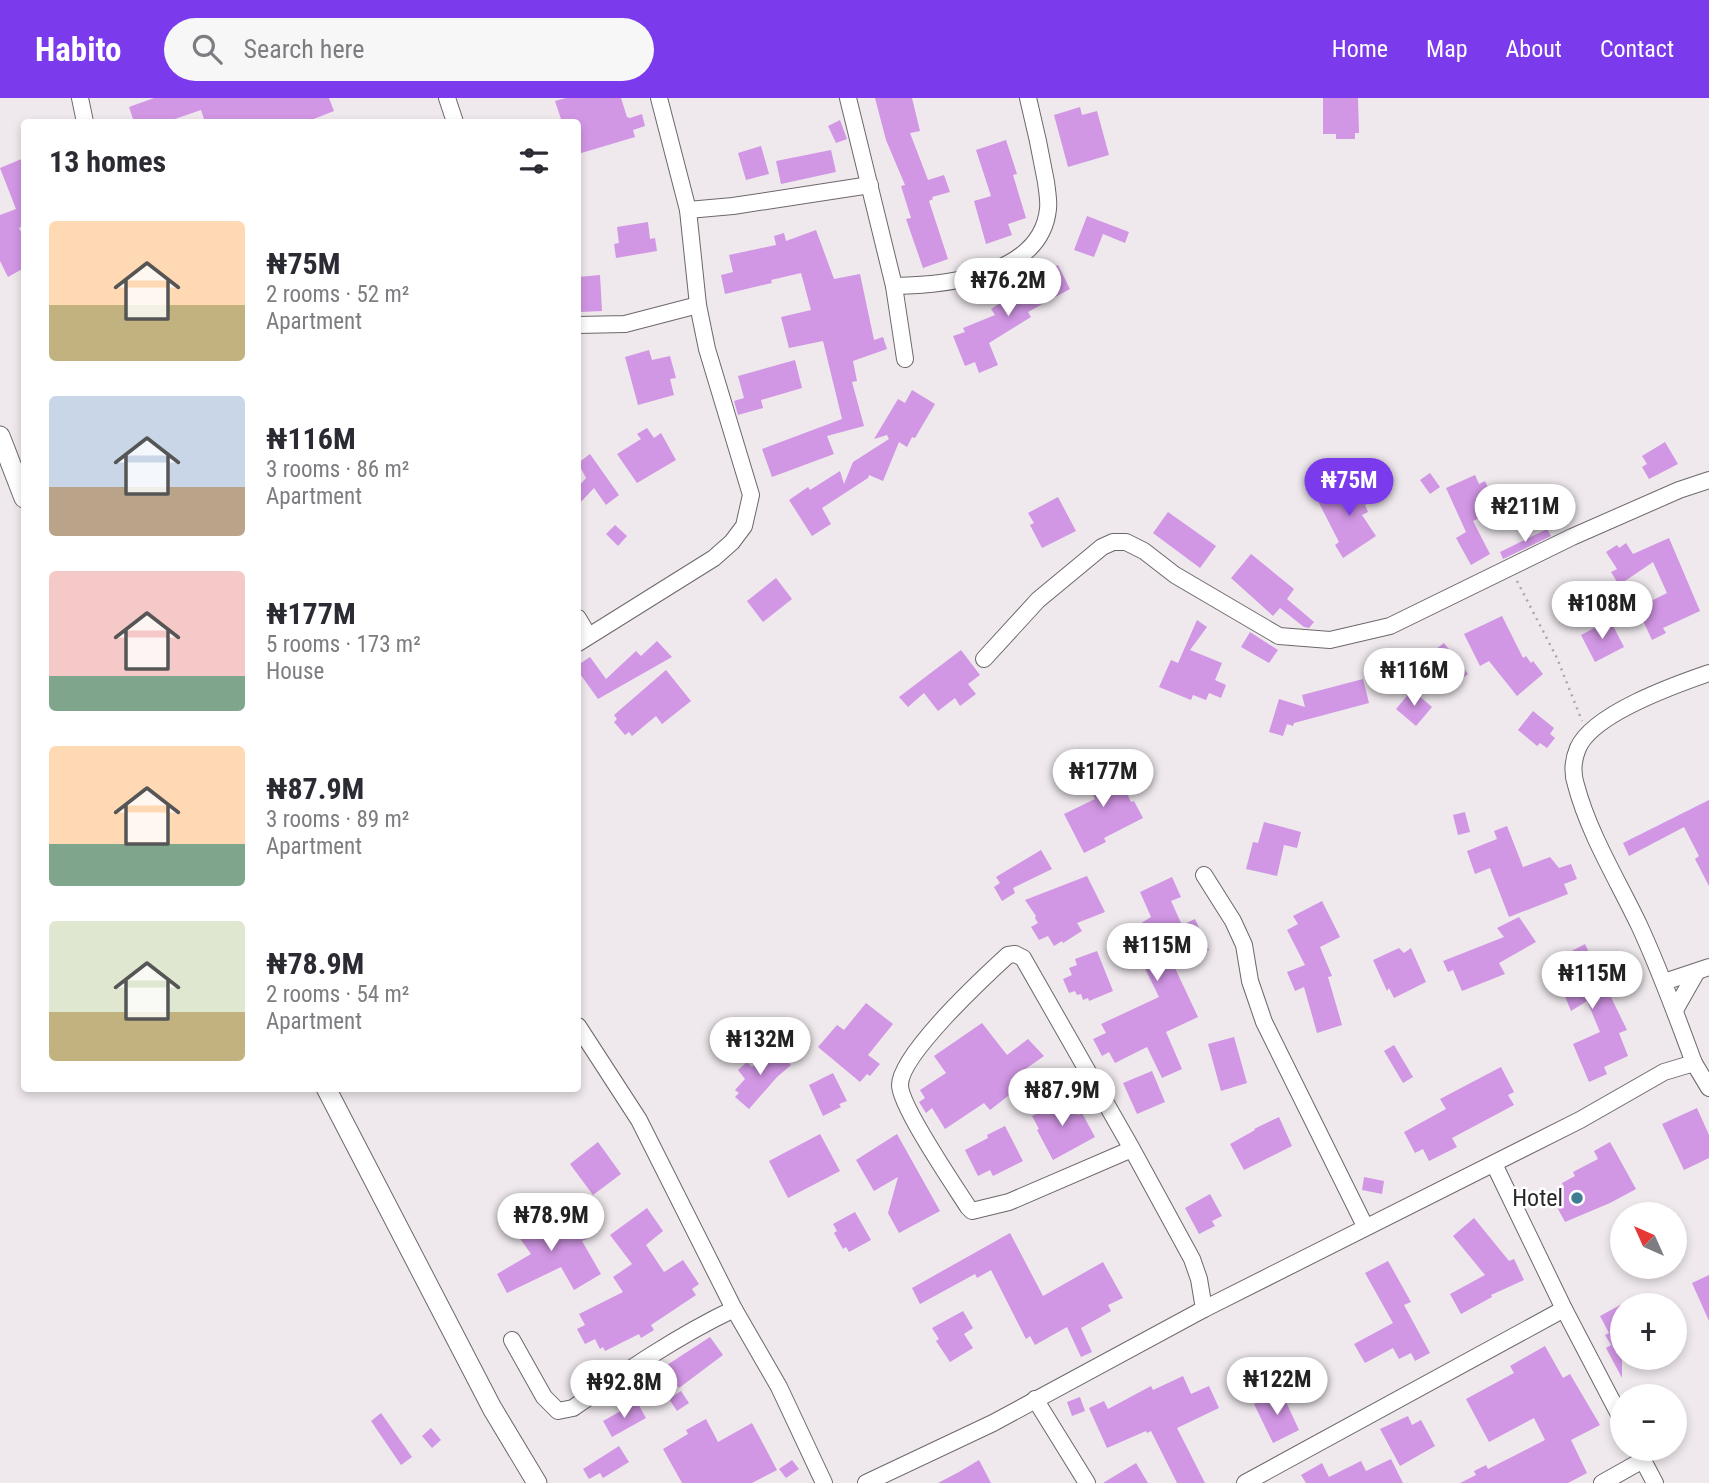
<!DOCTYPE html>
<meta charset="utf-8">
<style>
:root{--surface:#fff;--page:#f7f7f7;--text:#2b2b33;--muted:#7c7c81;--accent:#7c3aed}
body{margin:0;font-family:"Roboto Condensed",sans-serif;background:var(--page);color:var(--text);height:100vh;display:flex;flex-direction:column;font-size:26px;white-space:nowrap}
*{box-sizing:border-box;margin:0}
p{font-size:23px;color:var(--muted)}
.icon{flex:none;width:38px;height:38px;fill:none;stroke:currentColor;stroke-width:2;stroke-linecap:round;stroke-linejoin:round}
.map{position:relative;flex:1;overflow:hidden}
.sheet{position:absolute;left:21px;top:21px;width:560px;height:973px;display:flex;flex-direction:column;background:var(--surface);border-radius:7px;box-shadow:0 4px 10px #0003}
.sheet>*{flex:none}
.needle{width:46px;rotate:315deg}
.tools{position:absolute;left:1610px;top:1104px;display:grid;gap:14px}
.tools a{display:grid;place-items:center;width:77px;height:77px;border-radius:50%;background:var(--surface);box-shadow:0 4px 10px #0003;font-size:35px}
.price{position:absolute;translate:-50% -60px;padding:0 16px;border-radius:24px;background:#fff;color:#222;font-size:23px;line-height:46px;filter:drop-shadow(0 2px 4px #0008)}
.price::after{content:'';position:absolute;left:50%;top:42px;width:21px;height:16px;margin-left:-10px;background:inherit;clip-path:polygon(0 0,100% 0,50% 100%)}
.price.current{background:var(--accent);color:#fff}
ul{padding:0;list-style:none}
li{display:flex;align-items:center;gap:21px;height:175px;padding:0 28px}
li span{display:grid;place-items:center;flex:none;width:196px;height:140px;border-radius:7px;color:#555}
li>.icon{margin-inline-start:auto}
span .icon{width:84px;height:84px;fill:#fffc;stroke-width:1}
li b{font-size:30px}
h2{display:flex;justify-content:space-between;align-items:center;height:84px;padding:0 28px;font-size:30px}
header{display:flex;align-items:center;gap:42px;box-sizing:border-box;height:98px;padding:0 35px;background:var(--accent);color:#fff}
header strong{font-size:33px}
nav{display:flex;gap:38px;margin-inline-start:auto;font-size:24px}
.search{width:490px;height:63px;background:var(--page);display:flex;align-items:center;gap:18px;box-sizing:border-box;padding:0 24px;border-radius:38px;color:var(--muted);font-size:26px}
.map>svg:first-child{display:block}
.building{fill:#d196e4}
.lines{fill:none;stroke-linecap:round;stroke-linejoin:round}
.minor-casing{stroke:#6d676b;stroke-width:18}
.major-casing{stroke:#6d676b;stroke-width:21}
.path{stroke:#a9a5a8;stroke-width:2.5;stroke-dasharray:2 5;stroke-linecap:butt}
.minor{stroke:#fff;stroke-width:16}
.major{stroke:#fff;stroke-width:19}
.poi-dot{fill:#407d93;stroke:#fff;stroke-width:2.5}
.labels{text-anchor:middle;stroke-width:5;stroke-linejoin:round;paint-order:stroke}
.poi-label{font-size:24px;fill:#2a282a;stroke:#fff;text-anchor:end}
</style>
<header>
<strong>Habito</strong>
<div class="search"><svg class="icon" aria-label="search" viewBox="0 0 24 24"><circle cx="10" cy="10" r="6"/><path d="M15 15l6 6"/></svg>Search here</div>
<nav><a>Home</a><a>Map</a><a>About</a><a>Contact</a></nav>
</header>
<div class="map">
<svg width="1709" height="1385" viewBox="0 0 1709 1385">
<rect width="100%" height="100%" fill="#efe9ed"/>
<!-- building -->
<g class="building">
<polygon points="154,0 329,0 334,13 306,24 205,24 201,12 166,24 134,24 129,9"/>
<polygon points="566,0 621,0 627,19 630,20 642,16 645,28 633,32 635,39 578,56 578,24 562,24 555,3"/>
<polygon points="875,0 912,0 920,33 910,35 928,82 944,77 950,94 932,99 933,101 929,103 948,161 923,170 906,121 911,120 901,88 905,87 886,42"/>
<polygon points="1323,0 1358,0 1359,35 1355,35 1355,41 1336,41 1336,36 1323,36"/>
<polygon points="1080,9 1082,17 1097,13 1109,57 1068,69 1054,17"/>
<polygon points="840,22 847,41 836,45 828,28"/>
<polygon points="1006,42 1017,76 1013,77 1026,120 1008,126 1012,137 986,146 974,103 991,98 976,52"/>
<polygon points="761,48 769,76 746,82 738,55"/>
<polygon points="831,52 836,74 781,86 776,63"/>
<polygon points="24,60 24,130 23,128 19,130 24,139 24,170 8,179 0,163 0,117 16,111 0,70"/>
<polygon points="1087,118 1129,134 1125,145 1103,136 1094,159 1074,152"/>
<polygon points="648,124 650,141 655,140 657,153 616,160 614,146 619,145 617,129"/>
<polygon points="816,132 834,181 860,176 874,242 883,239 887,251 853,263 857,283 852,284 864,328 827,338 834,356 772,379 762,351 842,321 823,243 789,250 781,219 811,212 801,175 771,182 772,185 725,196 721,177 733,174 729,157 776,147 774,138 784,135 786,143"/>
<polygon points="1058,167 1070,191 1028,214 1031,219 989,245 998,267 979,275 975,264 965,268 953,238 965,234 963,230 995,217 991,211 1039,180 1036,175 1048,168 1050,172"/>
<polygon points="600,177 602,213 580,214 578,179"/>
<polygon points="649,252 652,262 670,258 676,280 670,281 674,297 638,307 625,259"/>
<polygon points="795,262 802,290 761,302 763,310 738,317 734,303 744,300 738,278"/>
<polygon points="912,292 935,306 915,340 912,339 907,349 899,344 883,383 869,377 868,380 822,410 831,426 812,438 789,402 808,389 810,392 840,373 844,386 853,364 889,341 887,337 874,341 898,301 905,305"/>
<polygon points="647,330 654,340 661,335 676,362 637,385 617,356 641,341 637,336"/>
<polygon points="1665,344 1678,366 1649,381 1642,369 1647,366 1642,358"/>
<polygon points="590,356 619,397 606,407 594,390 578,407 578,389 586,380 578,365"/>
<polygon points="1430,375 1440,389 1430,396 1420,382"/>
<polygon points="1475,377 1479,386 1485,383 1498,412 1473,423 1490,456 1471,467 1456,440 1466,434 1446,390"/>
<polygon points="1357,386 1359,391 1365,387 1373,403 1365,407 1368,414 1362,417 1376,438 1343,460 1335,447 1339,444 1319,405"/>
<polygon points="1058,399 1076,433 1042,450 1030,427 1034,425 1028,415"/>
<polygon points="1168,414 1216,448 1200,470 1153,435"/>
<polygon points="615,427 627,438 618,448 606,436"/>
<polygon points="1547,431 1551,438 1503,461 1500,454"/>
<polygon points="1669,440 1700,513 1663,530 1666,535 1652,542 1637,510 1667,495 1653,464 1619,487 1611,474 1617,471 1606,454 1617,447 1619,450 1626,445 1633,456"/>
<polygon points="1251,456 1294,491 1287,501 1314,524 1309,530 1304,529 1280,510 1273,518 1231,480"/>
<polygon points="776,480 792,501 763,524 747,503"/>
<polygon points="1502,518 1523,560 1526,558 1531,565 1533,563 1543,576 1517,598 1489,563 1480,568 1464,536"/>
<polygon points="1197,522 1207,529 1190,552 1222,565 1215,582 1226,587 1221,600 1209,595 1206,602 1193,597 1191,602 1159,589 1171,562 1178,565"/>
<polygon points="1610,522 1624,549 1595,564 1581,537"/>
<polygon points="1250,534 1278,552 1269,565 1241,549"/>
<polygon points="657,543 672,559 598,601 578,573 578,567 590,559 606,581 636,553 641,558"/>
<polygon points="1444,545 1468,576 1451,589 1427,558"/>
<polygon points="961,552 980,577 968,586 976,596 960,608 955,600 938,613 924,595 908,609 899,599"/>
<polygon points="666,572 691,603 662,626 656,618 632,638 629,634 625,637 614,624 617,621 614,617"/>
<polygon points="1363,581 1369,605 1294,625 1293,628 1287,626 1283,638 1269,634 1279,601 1305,609 1302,597"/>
<polygon points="1412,592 1432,609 1416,628 1396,611"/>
<polygon points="1533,613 1554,630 1550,636 1555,640 1547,650 1540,645 1537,648 1518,632"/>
<polygon points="1115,663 1123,679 1120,681 1131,704 1134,703 1143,720 1104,740 1106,744 1084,755 1064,716 1095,701 1084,679"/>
<polygon points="1709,702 1709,788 1695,761 1699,758 1684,729 1629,758 1623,745"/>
<polygon points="1465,714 1470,734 1458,737 1453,717"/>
<polygon points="1264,724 1301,734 1297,750 1284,747 1277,778 1246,771 1253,744 1258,745"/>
<polygon points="1507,728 1523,769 1550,759 1559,770 1571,766 1577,781 1564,786 1568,796 1509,819 1490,770 1475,776 1467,753 1497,741 1494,733"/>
<polygon points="1041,752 1052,771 1013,790 1015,795 1002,803 994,789 1000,785 996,779"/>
<polygon points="1087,778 1105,814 1077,825 1082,833 1063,845 1062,843 1054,848 1048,838 1039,842 1031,829 1038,825 1035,820 1036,818 1025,802"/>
<polygon points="1172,779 1181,799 1171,803 1182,827 1195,821 1209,852 1174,868 1198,919 1166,934 1182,971 1162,980 1147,949 1115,965 1109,954 1102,958 1093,941 1106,935 1101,926 1159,899 1127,834 1151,819 1140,794"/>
<polygon points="1322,803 1340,839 1320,849 1332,878 1328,879 1342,927 1317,935 1304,889 1295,893 1287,874 1305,867 1287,832 1298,826 1293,818"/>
<polygon points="1519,819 1536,844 1499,865 1505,876 1462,893 1453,872 1448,874 1443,863 1504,839 1497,830"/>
<polygon points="1585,846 1627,932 1619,935 1628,958 1604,969 1607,976 1589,984 1573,946 1600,934 1587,903 1571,913 1551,864"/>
<polygon points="1399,850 1404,855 1411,850 1426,884 1394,900 1389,890 1387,893 1373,862"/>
<polygon points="1097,853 1113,893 1089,903 1088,900 1083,902 1081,896 1077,897 1075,893 1069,895 1063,881 1072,877 1069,870 1077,867 1075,861"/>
<polygon points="866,905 893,926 868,957 880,966 870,978 867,976 860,984 818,949 837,927 844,932"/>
<polygon points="982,925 1007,957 1028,941 1044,958 1010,982 1017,991 990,1012 984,1005 945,1031 932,1010 926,1015 919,1004 925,1000 920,992 946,975 934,958"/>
<polygon points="1234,939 1247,985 1221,993 1208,946"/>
<polygon points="1394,947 1413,979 1403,985 1384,953"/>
<polygon points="775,949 791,967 777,979 749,1011 735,999 739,995 735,992 745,981 738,972 747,964 752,969"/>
<polygon points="1501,969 1514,994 1508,997 1514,1007 1452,1040 1457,1049 1429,1063 1423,1051 1415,1055 1404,1034 1446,1011 1440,1001"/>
<polygon points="1152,973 1165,1004 1137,1016 1123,985"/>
<polygon points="833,975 847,1003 839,1006 841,1009 823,1018 809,987"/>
<polygon points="1069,999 1078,1017 1082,1015 1095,1039 1053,1062 1037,1032 1039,1031 1032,1018"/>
<polygon points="1697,1010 1709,1037 1709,1060 1684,1072 1662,1026"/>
<polygon points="1279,1019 1292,1048 1244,1072 1230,1046 1255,1032 1254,1031"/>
<polygon points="1005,1028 1023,1063 993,1078 990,1072 978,1078 965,1052 988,1040 987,1037"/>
<polygon points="820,1036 840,1073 788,1100 769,1063"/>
<polygon points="897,1036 940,1113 899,1135 888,1115 898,1079 874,1093 856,1062"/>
<polygon points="598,1044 621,1076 593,1097 570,1066"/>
<polygon points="1610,1044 1636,1091 1610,1105 1565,1124 1550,1096 1564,1089 1562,1085 1575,1078 1573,1074 1598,1061 1594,1053"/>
<polygon points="1364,1079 1384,1083 1382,1096 1362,1092"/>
<polygon points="1210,1096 1222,1118 1212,1123 1215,1128 1199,1136 1185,1110"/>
<polygon points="548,1106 563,1129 576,1122 587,1141 582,1143 601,1176 574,1192 561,1169 507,1195 497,1176 531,1156 516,1135 533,1123 529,1118"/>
<polygon points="647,1110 663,1133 646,1147 664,1174 683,1162 699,1186 692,1191 696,1197 651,1227 654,1232 641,1240 639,1236 605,1253 603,1249 600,1251 595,1241 585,1246 577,1231 585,1227 579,1216 623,1194 613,1179 632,1166 610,1137"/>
<polygon points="855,1114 871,1142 849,1154 846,1149 843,1151 834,1135 837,1133 833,1126"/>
<polygon points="1474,1120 1509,1163 1514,1161 1524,1182 1491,1197 1492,1199 1461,1216 1450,1196 1485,1177 1453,1138"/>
<polygon points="1010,1135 1043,1198 1103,1164 1123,1200 1108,1207 1111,1213 1081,1230 1092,1254 1081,1259 1067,1229 1035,1247 1030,1238 1026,1241 991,1172 977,1180 975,1176 920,1206 912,1190"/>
<polygon points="1388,1163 1411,1204 1404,1207 1430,1255 1415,1263 1411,1255 1399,1261 1393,1250 1365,1265 1354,1246 1393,1225 1365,1175"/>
<polygon points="1709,1177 1709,1223 1692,1185"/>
<polygon points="1622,1206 1622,1280 1606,1250 1611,1247 1605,1237 1609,1235 1600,1218"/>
<polygon points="963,1213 973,1230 964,1236 973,1250 950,1264 936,1243 939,1241 932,1230"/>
<polygon points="710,1239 723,1257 679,1290 664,1269"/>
<polygon points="1545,1248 1563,1280 1570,1276 1600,1327 1571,1342 1587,1375 1568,1385 1460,1385 1476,1377 1474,1373 1486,1367 1488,1371 1545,1342 1534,1320 1489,1344 1466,1301 1514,1275 1510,1268"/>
<polygon points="1183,1278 1191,1296 1209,1288 1219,1310 1177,1330 1205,1385 1177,1385 1151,1333 1147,1335 1146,1333 1107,1350 1089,1310 1104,1303 1108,1311 1151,1288 1153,1292"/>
<polygon points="681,1293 689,1305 677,1313 669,1301"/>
<polygon points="1281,1293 1299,1332 1273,1345 1254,1306"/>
<polygon points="1080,1299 1085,1313 1072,1318 1067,1304"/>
<polygon points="637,1304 646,1320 612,1339 603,1323"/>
<polygon points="381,1315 412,1359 401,1367 371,1323"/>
<polygon points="1408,1318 1412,1327 1421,1322 1435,1348 1400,1368 1380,1331"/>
<polygon points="706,1321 718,1344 752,1325 777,1372 752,1385 682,1385 663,1351 688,1336 686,1332"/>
<polygon points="431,1330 441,1342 432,1350 422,1338"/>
<polygon points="619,1348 629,1364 603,1380 600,1375 589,1381 583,1371"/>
<polygon points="1391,1361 1403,1385 1306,1385 1301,1377 1322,1365 1329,1379 1361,1363 1366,1373"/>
<polygon points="792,1362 799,1371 786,1380 779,1371"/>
<polygon points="979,1362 991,1385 938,1385 959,1374"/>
<polygon points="1136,1365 1148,1385 1103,1385"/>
</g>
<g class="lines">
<defs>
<g id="minor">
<polyline points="80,0 85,24"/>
<polyline points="447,0 455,24"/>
<polyline points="848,0 894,188 905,261"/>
<polyline points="688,112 733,108 870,87"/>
<path d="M894,188C947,187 1041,178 1048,111C1049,102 1047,93 1046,84C1041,56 1035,28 1028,0"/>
<polyline points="578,227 625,226 698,207"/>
<polyline points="578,520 588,537"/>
<polyline points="578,545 714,460 732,444 744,428 751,397 707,251 698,207 688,112 659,0"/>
<polyline points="984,561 1038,502 1102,449 1113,444 1126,444 1144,453 1175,477 1279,538 1330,542 1390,528 1572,439 1679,392 1709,382"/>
<polyline points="1204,777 1233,823 1244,847 1250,883 1264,924 1365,1128"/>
<polyline points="1664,884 1709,869"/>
<polyline points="1675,912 1696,875"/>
<polyline points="578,928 639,1022 734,1211 779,1289 824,1385"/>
<path d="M1694,965C1677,919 1660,872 1639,827C1617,781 1589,736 1576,687C1572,675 1573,662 1578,650C1593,616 1674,587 1709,575"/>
<path d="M1132,1051L1023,860L1015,856L1008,857C984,879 900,957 900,987C900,1008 954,1087 968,1109L972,1113L1009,1104L1132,1051L1192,1161L1199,1181L1204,1211"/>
<polyline points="1494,1066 1564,1211 1622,1322"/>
<path d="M512,1242L544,1299L558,1313L573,1310C625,1274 677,1238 734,1211"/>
<polyline points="1035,1301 1087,1385"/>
<polyline points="1637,1351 1655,1385"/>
<polyline points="866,1385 993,1325 1204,1211 1580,1022 1664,974 1694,965 1709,990"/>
<polyline points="1245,1385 1564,1211"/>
<polyline points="1602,1385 1643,1362"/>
</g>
<g id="major">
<polyline points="0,338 24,400"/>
<polyline points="326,990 492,1310 537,1385"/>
</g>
</defs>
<!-- minor casing -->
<use href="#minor" class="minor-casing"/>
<!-- major casing -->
<use href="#major" class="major-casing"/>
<!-- path -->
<polyline class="path" points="1517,483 1557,560 1582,623"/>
<!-- minor -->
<use href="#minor" class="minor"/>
<!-- major -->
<use href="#major" class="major"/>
</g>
<!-- markers -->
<circle class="poi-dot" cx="1577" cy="1100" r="7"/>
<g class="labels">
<!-- poi labels -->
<g class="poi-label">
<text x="1563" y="1108">Hotel</text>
</g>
</g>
</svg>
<div class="tools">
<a><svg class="needle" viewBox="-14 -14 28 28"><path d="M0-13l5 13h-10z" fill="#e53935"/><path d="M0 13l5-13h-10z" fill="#7c7c81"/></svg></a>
<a>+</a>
<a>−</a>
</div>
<b class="price" style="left:1008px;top:220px">₦76.2M</b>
<b class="price current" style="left:1349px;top:420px">₦75M</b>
<b class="price" style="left:1525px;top:446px">₦211M</b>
<b class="price" style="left:1602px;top:543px">₦108M</b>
<b class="price" style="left:1414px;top:610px">₦116M</b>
<b class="price" style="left:1103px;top:711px">₦177M</b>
<b class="price" style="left:1157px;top:885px">₦115M</b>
<b class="price" style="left:1592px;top:913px">₦115M</b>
<b class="price" style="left:760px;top:979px">₦132M</b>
<b class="price" style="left:1062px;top:1030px">₦87.9M</b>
<b class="price" style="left:551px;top:1155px">₦78.9M</b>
<b class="price" style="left:1277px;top:1319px">₦122M</b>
<b class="price" style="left:624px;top:1322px">₦92.8M</b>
<section class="sheet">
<h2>13 homes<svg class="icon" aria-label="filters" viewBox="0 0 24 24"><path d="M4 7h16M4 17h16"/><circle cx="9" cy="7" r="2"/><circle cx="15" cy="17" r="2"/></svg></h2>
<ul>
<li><span style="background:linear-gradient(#ffd9b3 60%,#c2b280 0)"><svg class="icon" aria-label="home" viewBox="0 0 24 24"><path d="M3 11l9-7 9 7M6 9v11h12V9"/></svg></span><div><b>₦75M</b><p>2 rooms · 52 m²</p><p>Apartment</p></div></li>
<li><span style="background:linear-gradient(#c9d6e8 65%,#b9a48a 0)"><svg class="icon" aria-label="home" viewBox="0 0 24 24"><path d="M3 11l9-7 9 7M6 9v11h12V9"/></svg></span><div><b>₦116M</b><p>3 rooms · 86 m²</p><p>Apartment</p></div></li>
<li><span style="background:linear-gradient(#f6c9c9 75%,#7fa58c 0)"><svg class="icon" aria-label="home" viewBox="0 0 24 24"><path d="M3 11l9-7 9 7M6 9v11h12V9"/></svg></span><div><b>₦177M</b><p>5 rooms · 173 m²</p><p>House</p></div></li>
<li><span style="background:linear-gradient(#ffd9b3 70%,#7fa58c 0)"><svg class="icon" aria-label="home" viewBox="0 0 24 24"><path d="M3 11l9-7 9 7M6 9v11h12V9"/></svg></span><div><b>₦87.9M</b><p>3 rooms · 89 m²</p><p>Apartment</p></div></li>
<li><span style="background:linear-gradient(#dfe7d0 65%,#c2b280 0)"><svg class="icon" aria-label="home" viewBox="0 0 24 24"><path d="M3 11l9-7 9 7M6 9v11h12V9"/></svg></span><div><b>₦78.9M</b><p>2 rooms · 54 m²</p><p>Apartment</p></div></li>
</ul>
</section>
</div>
